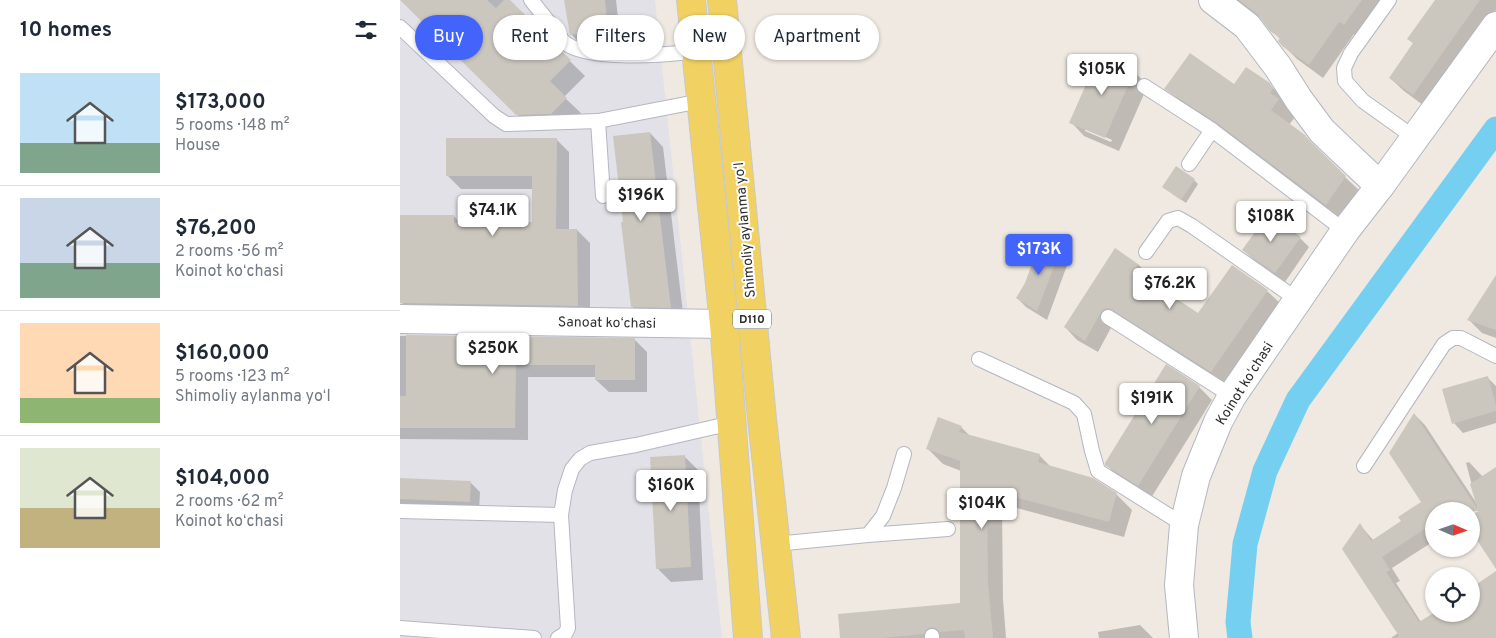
<!DOCTYPE html>
<meta charset="utf-8">
<style>
:root{--surface:#fff;--page:#f6f6f7;--text:#1f2937;--muted:#747a83;--line:#e0e1e3;--accent:#4264fb}
body{margin:0;font-family:Overpass,sans-serif;background:var(--page);color:var(--text);height:100vh;display:flex;flex-direction:column;font-size:19px;white-space:nowrap}
*{box-sizing:border-box;margin:0}
p{font-size:16px;color:var(--muted)}
.icon{flex:none;width:28px;height:28px;fill:none;stroke:currentColor;stroke-width:2;stroke-linecap:round;stroke-linejoin:round}
.map{position:relative;flex:1;overflow:hidden}
.drawer{display:flex;flex-direction:column;background:var(--surface);width:400px}
.drawer>*{flex:none}
.top-card{position:absolute;left:15px;top:15px;width:475px;height:45px;display:flex;gap:10px}
.needle{width:32px;rotate:92deg}
.controls{position:absolute;left:1025px;top:502px;display:grid;gap:10px}
.controls a{display:grid;place-items:center;width:55px;height:55px;border-radius:50%;background:var(--surface);box-shadow:0 1px 4px #0004;font-size:25px}
.price{position:absolute;translate:-50% -42px;padding:0 11px;border-radius:5px;background:#fff;color:#222;font-size:16px;line-height:32px;filter:drop-shadow(0 1px 2px #0008)}
.price::after{content:'';position:absolute;left:50%;top:30px;width:15px;height:11px;margin-left:-8px;background:inherit;clip-path:polygon(0 0,100% 0,50% 100%)}
.price.current{background:var(--accent);color:#fff}
ul{padding:0;list-style:none}
li{display:flex;align-items:center;gap:15px;height:125px;padding:0 20px}
li+li{border-top:1px solid var(--line)}
li span{display:grid;place-items:center;flex:none;width:140px;height:100px;border-radius:0px;color:#555}
li>.icon{margin-inline-start:auto}
span .icon{width:60px;height:60px;fill:#fffc;stroke-width:1}
li b{font-size:21px}
h2{display:flex;justify-content:space-between;align-items:center;height:60px;padding:0 20px;font-size:21px}
.pill{padding:0 18px;border-radius:22px;background:var(--surface);box-shadow:0 1px 4px #0004;font-size:18px;line-height:45px}
.pill.current{background:var(--accent);color:#fff}
main{display:flex;flex:1;min-height:0}
.map>svg:first-child{display:block}
.industrial{fill:#e3e1e8}
.shadow{fill:#0003;fill-rule:evenodd}
.lines{fill:none;stroke-linecap:round;stroke-linejoin:round}
.canal{stroke:#75cff0;stroke-width:25}
.building{fill:#cbc7bf}
.service-casing{stroke:#b4b7c1;stroke-width:16}
.minor-casing{stroke:#b4b7c1;stroke-width:30}
.primary-casing{stroke:#c9c9c9;stroke-width:30}
.service{stroke:#fff;stroke-width:14}
.minor{stroke:#fff;stroke-width:28}
.primary{stroke:#f2d163;stroke-width:28}
.labels{text-anchor:middle;stroke-width:4;stroke-linejoin:round;paint-order:stroke}
.shield{fill:#fff;stroke:#6d6d6d;stroke-width:1}
.shield-label{font-size:12px;font-weight:bold;fill:#2e2e2e}
.street-label{font-size:14px;fill:#2e2e2e;stroke:#fff}
</style>
<main>
<section class="drawer">
<h2>10 homes<svg class="icon" aria-label="filters" viewBox="0 0 24 24"><path d="M4 7h16M4 17h16"/><circle cx="9" cy="7" r="2"/><circle cx="15" cy="17" r="2"/></svg></h2>
<ul>
<li><span style="background:linear-gradient(#bfe0f5 70%,#7fa58c 0)"><svg class="icon" aria-label="home" viewBox="0 0 24 24"><path d="M3 11l9-7 9 7M6 9v11h12V9"/></svg></span><div><b>$173,000</b><p>5 rooms · 148 m²</p><p>House</p></div></li>
<li><span style="background:linear-gradient(#c9d6e8 65%,#7fa58c 0)"><svg class="icon" aria-label="home" viewBox="0 0 24 24"><path d="M3 11l9-7 9 7M6 9v11h12V9"/></svg></span><div><b>$76,200</b><p>2 rooms · 56 m²</p><p>Koinot koʻchasi</p></div></li>
<li><span style="background:linear-gradient(#ffd9b3 75%,#8fb573 0)"><svg class="icon" aria-label="home" viewBox="0 0 24 24"><path d="M3 11l9-7 9 7M6 9v11h12V9"/></svg></span><div><b>$160,000</b><p>5 rooms · 123 m²</p><p>Shimoliy aylanma yoʻl</p></div></li>
<li><span style="background:linear-gradient(#dfe7d0 60%,#c2b280 0)"><svg class="icon" aria-label="home" viewBox="0 0 24 24"><path d="M3 11l9-7 9 7M6 9v11h12V9"/></svg></span><div><b>$104,000</b><p>2 rooms · 62 m²</p><p>Koinot koʻchasi</p></div></li>
</ul>
</section>
<div class="map">
<svg width="1096" height="638" viewBox="0 0 1096 638">
<rect width="100%" height="100%" fill="#efe9e1"/>
<!-- industrial -->
<polygon class="industrial" points="0,0 255,0 322,638 0,638"/>
<!-- shadow -->
<g class="shadow">
<polygon points="2,0 108,0 185,76 164,97 181,113 166,128 132,129"/>
<polygon points="166,0 216,0 221,44 184,48 170,33"/>
<polygon points="835,0 985,0 958,38 954,34 923,78 897,59 883,45 881,40 864,21"/>
<polygon points="1036,0 1096,0 1096,10 1027,108 1004,91 990,78 1014,44 1009,39"/>
<path d="M734,72L748,85L719,151L684,136L671,122ZM685,128L712,140L711,142L685,131Z"/>
<polygon points="869,84 887,102 889,106 887,109 895,117 889,125 962,193 943,221 783,105 766,88"/>
<polygon points="250,133 263,147 284,321 245,320 232,306 225,223"/>
<polygon points="156,139 169,152 169,230 177,230 190,243 190,319 15,316 2,303 0,216 54,216 61,224 134,224 134,189 61,189 47,175"/>
<polygon points="794,180 798,184 786,203 763,187"/>
<polygon points="900,238 909,247 885,282 853,259 843,250"/>
<polygon points="660,251 669,260 647,320 626,307 617,298 626,284"/>
<polygon points="738,264 750,277 747,281 799,315 833,267 867,291 880,303 823,383 713,324 698,352 677,340 665,327"/>
<polygon points="1096,286 1096,338 1082,333 1069,320"/>
<polygon points="0,336 235,340 247,352 247,392 209,392 196,380 196,377 128,377 128,440 0,439"/>
<polygon points="1087,377 1096,386 1096,423 1063,433 1054,423"/>
<polygon points="799,387 812,400 751,498 720,479 707,465"/>
<polygon points="1015,415 1025,425 1077,504 1066,463 1069,462 1083,477 1096,469 1096,567 1073,531 1071,532 1071,516 1080,512 1079,508 1071,513 1071,511 1034,511 1034,541 992,568 1000,581 996,583 1021,622 1034,614 1071,614 1096,573 1096,638 991,638 998,633 960,525 974,541 1002,521 1023,503"/>
<polygon points="561,427 570,436 639,455 652,468 716,494 732,510 724,537 602,504 603,599 606,638 442,638 561,604 561,471 543,464 527,448"/>
<polygon points="284,456 298,470 303,580 271,582 257,568"/>
<polygon points="0,479 71,483 80,492 79,511 0,507"/>
<polygon points="740,625 753,638 699,638 698,632"/>
</g>
<g class="lines">
<!-- canal -->
<polyline class="canal" points="840,638 838,622 845,544 865,471 898,400 1096,129"/>
</g>
<!-- building -->
<g class="building">
<polygon points="0,0 87,0 96,8 104,0 110,0 171,60 150,81 167,98 151,114 116,115"/>
<polygon points="164,0 205,0 208,31 170,35"/>
<polygon points="839,0 962,0 944,25 939,22 909,65 882,46 878,41 880,38 870,31 857,14"/>
<polygon points="1035,0 1080,0 1013,95 989,78 1013,43 1007,39"/>
<polygon points="790,53 834,84 846,67 870,83 873,88 870,93 879,99 871,110 905,135 911,142 946,176 926,205 817,123 764,89"/>
<polygon points="699,55 735,70 705,138 669,123"/>
<polygon points="250,132 260,217 271,308 231,307 221,222 223,222 213,136"/>
<polygon points="46,138 157,138 156,229 177,229 178,306 0,303 0,215 54,215 54,223 132,222 132,176 46,176"/>
<polygon points="776,166 795,179 781,200 762,187"/>
<polygon points="868,214 901,237 875,273 842,250"/>
<polygon points="640,242 661,249 637,311 616,298 625,283"/>
<polygon points="715,248 738,264 734,271 798,313 832,265 868,290 811,372 709,308 704,309 701,312 685,341 664,327"/>
<polygon points="1096,275 1096,330 1067,320"/>
<polygon points="6,335 235,338 235,380 195,380 195,365 116,365 115,428 0,428 0,396 6,396"/>
<polygon points="766,364 800,386 738,486 705,465 705,463"/>
<polygon points="1088,376 1096,405 1096,411 1052,424 1042,389"/>
<polygon points="1014,413 1078,510 1070,484 1096,467 1096,569 1071,531 1071,515 1079,511 1034,511 1034,523 982,557 990,570 986,572 1019,622 1032,614 1071,614 1071,588 1096,571 1096,638 995,638 999,636 942,549 960,523 971,541 1001,521 998,517 1021,502 989,453"/>
<polygon points="538,417 562,426 559,432 640,454 638,462 693,478 717,493 709,522 587,490 588,583 593,638 565,638 564,630 540,632 537,629 532,627 527,629 524,634 483,638 440,638 438,614 560,603 560,461 526,449"/>
<polygon points="285,455 291,567 256,569 250,457"/>
<polygon points="0,478 71,481 70,502 0,499"/>
</g>
<g class="lines">
<defs>
<g id="service">
<path d="M131,0C139,10 147,20 155,30C158,34 161,39 164,42C187,62 267,55 296,51"/>
<polyline points="989,0 951,53 944,68 945,81 963,101 1015,138"/>
<polyline points="0,27 94,116 106,124 198,121 301,101"/>
<polyline points="744,86 812,130 945,231"/>
<polyline points="198,121 203,196"/>
<polyline points="789,164 812,130"/>
<polyline points="746,252 768,221 778,218 792,226 898,300"/>
<polyline points="708,317 832,396"/>
<polyline points="579,359 674,403 684,414 692,451 698,471 784,525"/>
<polyline points="964,466 1044,344 1053,338 1061,338 1096,356"/>
<polyline points="0,511 161,515"/>
<polyline points="468,535 548,529"/>
<polyline points="375,544 468,535 483,516 494,488 504,454"/>
<polyline points="0,628 134,638"/>
<polyline points="532,636 532,638"/>
<polyline points="158,638 165,634 168,628 161,515 165,490 172,469 180,459 190,453 236,445 332,423"/>
</g>
<g id="minor">
<polyline points="813,0 847,26 878,67 899,100 922,131 980,186"/>
<polyline points="0,319 324,324"/>
<polyline points="784,638 779,585 784,525 796,476 818,422 832,396 945,231 980,186 1096,26"/>
</g>
<g id="primary">
<polyline points="291,0 324,324 348,638"/>
<polyline points="322,0 362,419 386,638"/>
</g>
</defs>
<!-- service casing -->
<use href="#service" class="service-casing"/>
<!-- minor casing -->
<use href="#minor" class="minor-casing"/>
<!-- primary casing -->
<use href="#primary" class="primary-casing"/>
<!-- service -->
<use href="#service" class="service"/>
<!-- minor -->
<use href="#minor" class="minor"/>
<!-- primary -->
<use href="#primary" class="primary"/>
</g>
<g class="labels">
<!-- shield labels -->
<rect class="shield" x="333" y="309.5" width="38" height="19" rx="4"/>
<g class="shield-label">
<text x="352" y="323">D110</text>
</g>
<!-- street labels -->
<g class="street-label">
<text transform="translate(344 230) rotate(-95)" y="5">Shimoliy aylanma yoʻl</text>
<text transform="translate(207 322) rotate(1)" y="5">Sanoat koʻchasi</text>
<text transform="translate(844 383) rotate(-58)" y="5">Koinot koʻchasi</text>
</g>
</g>
</svg>
<div class="controls">
<a><svg class="needle" viewBox="-14 -14 28 28"><path d="M0-13l5 13h-10z" fill="#e53935"/><path d="M0 13l5-13h-10z" fill="#747a83"/></svg></a>
<a><svg class="icon" aria-label="locate" viewBox="0 0 24 24"><circle cx="12" cy="12" r="6"/><path d="M12 2v4M12 18v4M2 12h4M18 12h4"/></svg></a>
</div>
<b class="price" style="left:702px;top:96px">$105K</b>
<b class="price" style="left:241px;top:222px">$196K</b>
<b class="price" style="left:93px;top:237px">$74.1K</b>
<b class="price" style="left:871px;top:243px">$108K</b>
<b class="price current" style="left:639px;top:276px">$173K</b>
<b class="price" style="left:770px;top:310px">$76.2K</b>
<b class="price" style="left:93px;top:375px">$250K</b>
<b class="price" style="left:752px;top:425px">$191K</b>
<b class="price" style="left:271px;top:512px">$160K</b>
<b class="price" style="left:582px;top:530px">$104K</b>
<div class="top-card">
<a class="pill current">Buy</a>
<a class="pill">Rent</a>
<a class="pill">Filters</a>
<a class="pill">New</a>
<a class="pill">Apartment</a>
</div>
</div>
</main>
